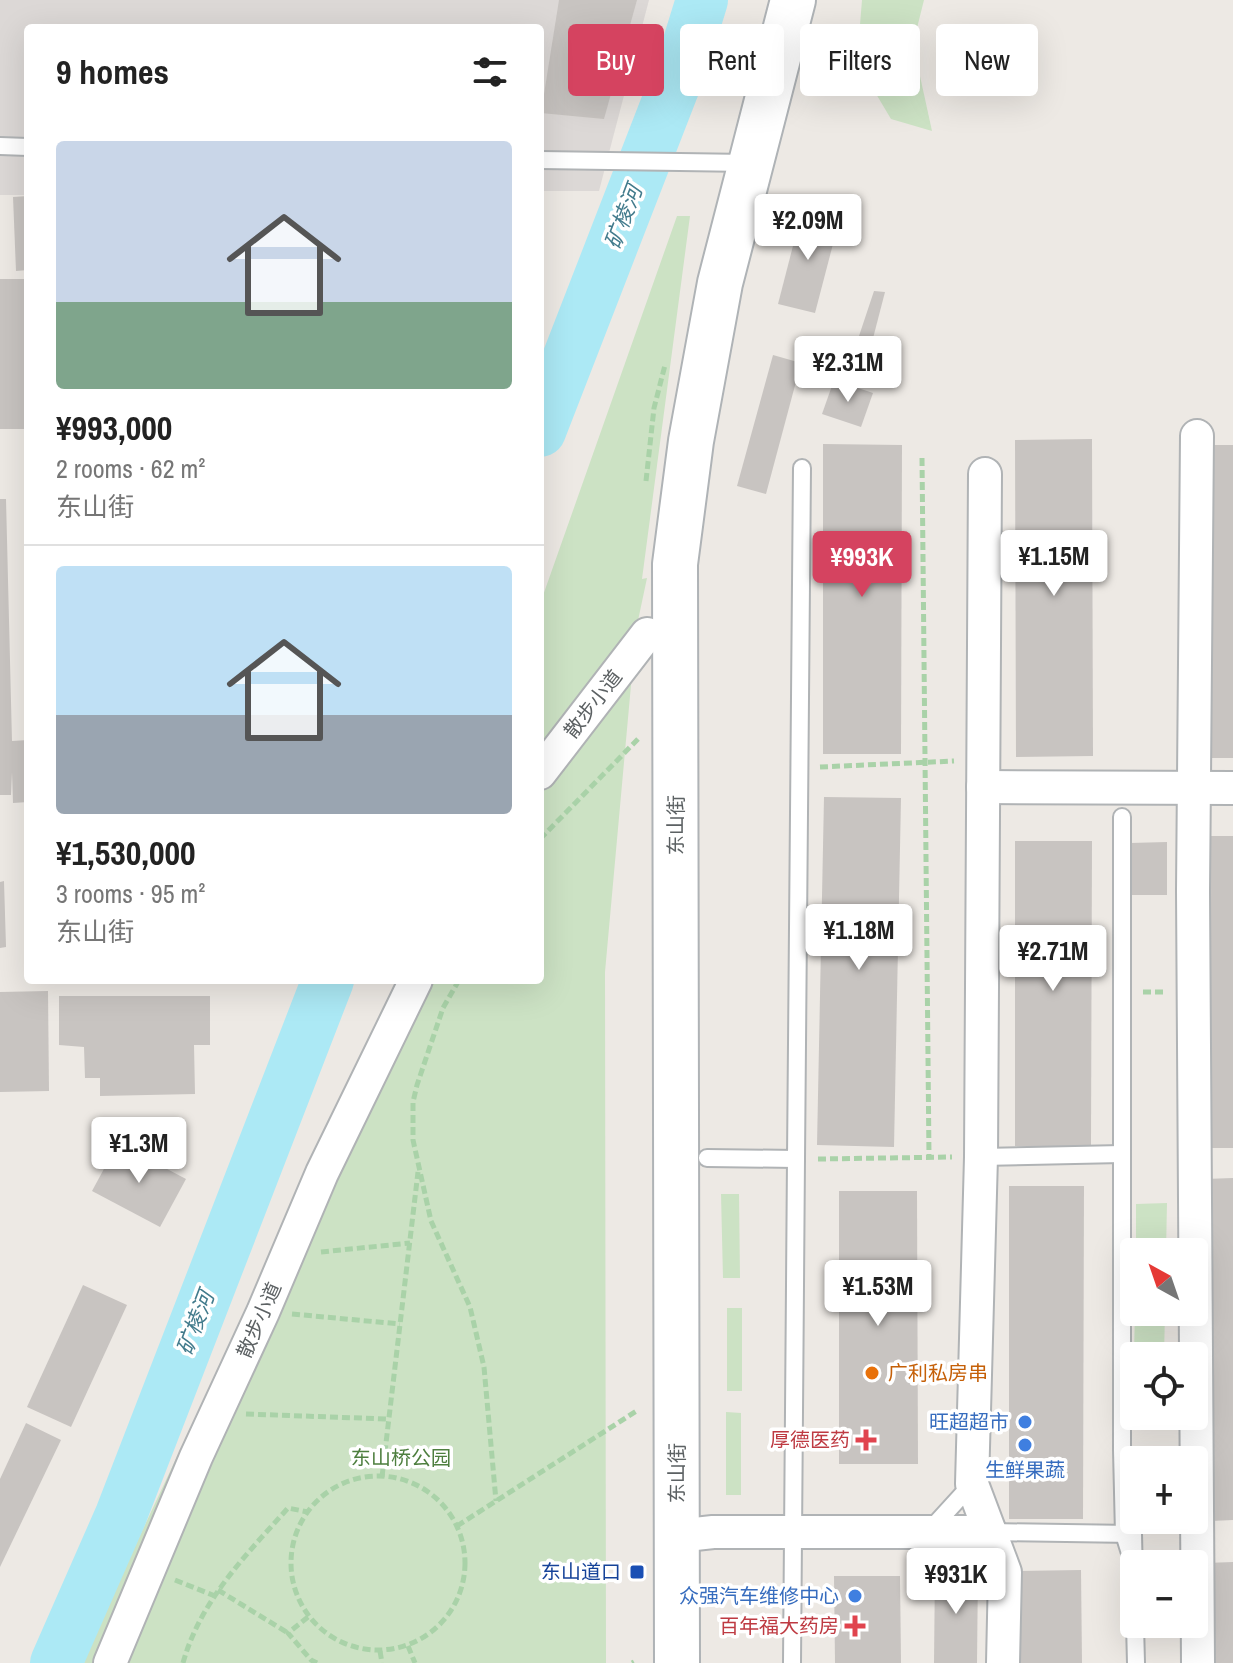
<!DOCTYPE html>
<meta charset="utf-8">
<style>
:root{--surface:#fff;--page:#f2f2f2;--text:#222;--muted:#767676;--line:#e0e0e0;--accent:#d54360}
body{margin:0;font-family:"Archivo Narrow","Noto Sans SC",sans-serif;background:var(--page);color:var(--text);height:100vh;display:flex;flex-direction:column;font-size:30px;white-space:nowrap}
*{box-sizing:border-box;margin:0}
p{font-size:26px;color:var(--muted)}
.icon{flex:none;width:44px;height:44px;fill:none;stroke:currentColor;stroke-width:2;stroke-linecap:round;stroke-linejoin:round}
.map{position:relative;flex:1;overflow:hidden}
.sheet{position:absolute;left:24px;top:24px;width:520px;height:960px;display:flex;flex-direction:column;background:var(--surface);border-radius:8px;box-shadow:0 8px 32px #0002}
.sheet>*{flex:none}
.top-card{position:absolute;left:568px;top:24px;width:544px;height:72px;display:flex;gap:16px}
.needle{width:52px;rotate:320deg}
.tools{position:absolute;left:1120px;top:1238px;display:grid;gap:16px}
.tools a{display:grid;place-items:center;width:88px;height:88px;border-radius:8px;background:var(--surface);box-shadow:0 8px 32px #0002;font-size:40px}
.price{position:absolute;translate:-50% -68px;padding:0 18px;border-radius:8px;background:#fff;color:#222;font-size:26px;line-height:52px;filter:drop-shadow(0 2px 4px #0008)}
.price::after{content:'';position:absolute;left:50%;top:48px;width:24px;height:18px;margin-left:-12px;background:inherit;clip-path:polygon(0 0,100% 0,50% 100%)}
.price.selected{background:var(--accent);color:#fff}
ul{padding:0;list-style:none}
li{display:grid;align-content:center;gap:16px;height:424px;padding:0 32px}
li+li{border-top:2px solid var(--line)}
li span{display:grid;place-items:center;height:248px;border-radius:8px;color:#555}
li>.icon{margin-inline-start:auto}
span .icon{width:144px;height:144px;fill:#fffc;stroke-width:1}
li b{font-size:34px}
h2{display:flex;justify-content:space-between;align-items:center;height:96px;padding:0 32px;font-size:34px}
.chip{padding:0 28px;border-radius:8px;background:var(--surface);box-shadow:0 8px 32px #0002;font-size:28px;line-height:72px}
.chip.selected{background:var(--accent);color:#fff}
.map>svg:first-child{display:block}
.industrial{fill:#dcd8d6}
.green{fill:#cce2c4}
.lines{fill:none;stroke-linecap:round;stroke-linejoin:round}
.river{stroke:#ace9f5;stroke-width:52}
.building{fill:#c8c4c1}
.lane-casing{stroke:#b0b3b5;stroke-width:20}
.street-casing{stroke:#b0b3b5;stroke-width:36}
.secondary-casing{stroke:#afb3b6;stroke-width:48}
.path{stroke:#a9d2a8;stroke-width:5;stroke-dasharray:8 4;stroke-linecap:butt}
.lane{stroke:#fff;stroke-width:16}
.street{stroke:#fff;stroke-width:32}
.secondary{stroke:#fff;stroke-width:44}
.food-dot{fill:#e8710a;stroke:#fff;stroke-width:3}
.shop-dot{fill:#3f7fe0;stroke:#fff;stroke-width:3}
.health-dot{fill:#e0444e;stroke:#fff;stroke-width:3}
.transit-dot{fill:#1a4fb4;stroke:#fff;stroke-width:3}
.labels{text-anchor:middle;stroke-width:7;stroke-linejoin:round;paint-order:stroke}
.street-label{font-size:20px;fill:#5c6163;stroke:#fff}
.food-label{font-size:20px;fill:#c56008;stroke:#fff;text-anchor:start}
.shop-label{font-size:20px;fill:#366cbe;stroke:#fff;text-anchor:end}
.health-label{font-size:20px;fill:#be3a42;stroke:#fff;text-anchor:end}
.park-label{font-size:20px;fill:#4e7f3f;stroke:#fff}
.transit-label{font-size:20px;fill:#164399;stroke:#fff;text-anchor:end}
.water-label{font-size:22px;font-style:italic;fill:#427b8c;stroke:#fff}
</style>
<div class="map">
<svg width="1233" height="1663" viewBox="0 0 1233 1663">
<rect width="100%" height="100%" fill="#ede9e4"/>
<!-- industrial -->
<polygon class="industrial" points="0,0 649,0 599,191 540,191 540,28 28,28 28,195 0,195"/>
<!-- green -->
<g class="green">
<polygon points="862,0 924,0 913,44 932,131 891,119 857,62"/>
<polygon points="677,216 690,216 642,579 647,578 636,630 605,972 606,1663 80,1663 401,980 540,980 540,604"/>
<polygon points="721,1194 739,1194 740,1278 723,1278"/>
<polygon points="1167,1203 1166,1252 1136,1252 1136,1204"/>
<rect x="727" y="1308" width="15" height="83"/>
<polygon points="1135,1312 1165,1312 1164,1356 1134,1356 1133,1391"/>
<polygon points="726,1412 741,1413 741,1495 726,1495"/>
</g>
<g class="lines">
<!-- river -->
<g class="river">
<polyline points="540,431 682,65 702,0"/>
<polyline points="56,1663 121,1515 328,980"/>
</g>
</g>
<!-- building -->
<g class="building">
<polygon points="559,0 637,0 604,119 541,113"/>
<polygon points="28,196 28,270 16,271 13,197"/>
<polygon points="802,211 839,221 815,313 778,304"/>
<rect x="0" y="279" width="28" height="150"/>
<polygon points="874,291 885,292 864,373 847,372"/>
<polygon points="773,355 801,363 766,494 737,486"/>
<polygon points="834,380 873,393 861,427 822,414"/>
<polygon points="1092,439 1093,756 1016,757 1015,440"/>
<polygon points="823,444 902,445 901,754 823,754"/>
<polygon points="1209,445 1233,445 1233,758 1211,758"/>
<polygon points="0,499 6,499 12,741 28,740 28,802 13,803 12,772 11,795 0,795"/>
<polygon points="824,797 901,798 894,1147 817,1145"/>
<polygon points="1204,836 1233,836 1233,1148 1209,1148"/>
<polygon points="1015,841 1092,841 1091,1146 1015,1146"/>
<polygon points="1167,842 1167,895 1131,895 1130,843"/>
<polygon points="4,881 6,947 0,948 0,882"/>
<polygon points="48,991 49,1091 0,1092 0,992"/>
<polygon points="59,996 210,996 210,1045 194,1045 195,1094 100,1096 100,1078 85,1078 84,1047 59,1045"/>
<polygon points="118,1143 186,1179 160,1227 92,1191"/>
<polygon points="1233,1178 1233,1520 1211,1521 1205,1179"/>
<polygon points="1009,1186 1084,1186 1083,1519 1009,1519"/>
<polygon points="839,1191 917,1191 918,1464 839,1464"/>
<polygon points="83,1285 127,1305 71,1427 27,1407"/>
<polygon points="26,1423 61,1440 0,1567 0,1479"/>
<polygon points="1130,1455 1169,1455 1169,1460 1134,1460 1134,1520 1169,1520 1169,1524 1131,1524"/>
<polygon points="1233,1562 1233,1663 1210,1663 1206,1563"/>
<polygon points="935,1568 978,1569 977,1663 934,1663"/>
<polygon points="1081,1570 1082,1663 1018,1663 1017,1571"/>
<polygon points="834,1576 900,1576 901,1663 835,1663"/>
</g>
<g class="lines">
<defs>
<g id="lane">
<polyline points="0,146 28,147"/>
<polyline points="540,160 749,163"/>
<polyline points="1122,817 1122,1450 1124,1534 1134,1566"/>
<polyline points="981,1157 1122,1154"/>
<polyline points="707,1158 796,1159 802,468"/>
<polyline points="930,1530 972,1484"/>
<polyline points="990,1532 1133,1534 1134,1578"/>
<polyline points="1135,1624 1136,1663"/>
<polyline points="792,1663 796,1159"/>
</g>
<g id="street">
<polyline points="1197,436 1193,891 1198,1663"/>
<polyline points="985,474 981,1157 972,1484 1005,1572 1003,1663"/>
<polyline points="540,773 647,634"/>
<polyline points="983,787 1233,788"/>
<polyline points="677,1536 713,1532 990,1532"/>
<polyline points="110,1663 196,1457 263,1312 322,1173 416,980"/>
</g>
<polyline id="secondary" points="677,1663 675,564 691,441 720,283 793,0"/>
</defs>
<!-- lane casing -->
<use href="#lane" class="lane-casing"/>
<!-- street casing -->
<use href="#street" class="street-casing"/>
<!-- secondary casing -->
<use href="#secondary" class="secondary-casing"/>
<!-- path -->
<g class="path">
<polyline points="922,458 929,1157"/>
<polyline points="646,481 654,408 665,365"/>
<polyline points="820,767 954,761"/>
<polyline points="540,839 640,737"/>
<polyline points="459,980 443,1008 417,1085 413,1102 413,1140 431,1221 470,1307 484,1367 496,1501"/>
<polyline points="1143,992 1165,992"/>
<polyline points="818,1159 952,1157"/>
<polyline points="321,1252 410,1243"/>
<polyline points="292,1314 400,1324"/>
<polyline points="246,1414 388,1419"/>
<circle cx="378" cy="1563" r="87"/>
<polyline points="382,1477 418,1172"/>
<polyline points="457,1526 638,1410"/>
<polyline points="175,1580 215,1596"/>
<polyline points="218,1590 288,1633"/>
<polyline points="308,1617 288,1633 311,1660 317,1663"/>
<polyline points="408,1646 415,1663"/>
<polyline points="380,1651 382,1663"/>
<path d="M183,1663C200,1601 246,1555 288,1508L308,1512"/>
<polyline points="632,1663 634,1662"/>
</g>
<!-- lane -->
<use href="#lane" class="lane"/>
<!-- street -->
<use href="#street" class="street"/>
<!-- secondary -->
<use href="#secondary" class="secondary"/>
</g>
<!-- markers -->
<circle class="food-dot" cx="872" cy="1373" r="8"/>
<g class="shop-dot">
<circle cx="1025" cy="1422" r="8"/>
<circle cx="1025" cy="1445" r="8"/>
<circle cx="855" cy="1596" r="8"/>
</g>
<g class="health-dot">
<path d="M862 1428h8v8h8v8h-8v8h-8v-8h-8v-8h8z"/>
<path d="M851 1614h8v8h8v8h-8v8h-8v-8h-8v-8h8z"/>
</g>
<rect class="transit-dot" x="629" y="1564" width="16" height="16" rx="4"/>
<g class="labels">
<!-- street labels -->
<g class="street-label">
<text transform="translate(593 704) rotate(-52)" y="7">散步小道</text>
<text transform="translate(676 825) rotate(-90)" y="7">东山街</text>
<text transform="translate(259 1320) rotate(-66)" y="7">散步小道</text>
<text transform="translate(677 1473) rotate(-90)" y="7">东山街</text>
</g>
<!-- food labels -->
<g class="food-label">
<text x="888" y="1380">广利私房串</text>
</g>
<!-- shop labels -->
<g class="shop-label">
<text x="1009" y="1429">旺超超市</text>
<text x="1025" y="1477" text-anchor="middle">生鲜果蔬</text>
<text x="839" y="1603">众强汽车维修中心</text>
</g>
<!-- health labels -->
<g class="health-label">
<text x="850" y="1447">厚德医药</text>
<text x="839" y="1633">百年福大药房</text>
</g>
<!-- park labels -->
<g class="park-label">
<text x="401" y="1465">东山桥公园</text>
</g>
<!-- transit labels -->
<g class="transit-label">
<text x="621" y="1579">东山道口</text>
</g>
<!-- water labels -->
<g class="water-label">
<text transform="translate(623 217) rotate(-69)" y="8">矿棱河</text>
<text transform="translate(195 1323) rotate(-69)" y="8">矿棱河</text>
</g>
</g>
</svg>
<div class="tools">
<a><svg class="needle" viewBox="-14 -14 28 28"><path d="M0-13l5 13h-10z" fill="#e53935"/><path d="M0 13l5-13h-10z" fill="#767676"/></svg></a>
<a><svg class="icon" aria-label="locate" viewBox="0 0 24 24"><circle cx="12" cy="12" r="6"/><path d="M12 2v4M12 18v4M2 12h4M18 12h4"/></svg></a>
<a>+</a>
<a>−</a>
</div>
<b class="price" style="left:808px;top:262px">¥2.09M</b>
<b class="price" style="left:848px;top:404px">¥2.31M</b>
<b class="price" style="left:1054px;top:598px">¥1.15M</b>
<b class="price selected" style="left:862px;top:599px">¥993K</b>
<b class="price" style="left:859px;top:972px">¥1.18M</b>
<b class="price" style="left:1053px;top:993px">¥2.71M</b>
<b class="price" style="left:139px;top:1185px">¥1.3M</b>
<b class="price" style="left:878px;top:1328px">¥1.53M</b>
<b class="price" style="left:956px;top:1616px">¥931K</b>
<div class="top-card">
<a class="chip selected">Buy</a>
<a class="chip">Rent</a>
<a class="chip">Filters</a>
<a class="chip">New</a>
</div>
<section class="sheet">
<h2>9 homes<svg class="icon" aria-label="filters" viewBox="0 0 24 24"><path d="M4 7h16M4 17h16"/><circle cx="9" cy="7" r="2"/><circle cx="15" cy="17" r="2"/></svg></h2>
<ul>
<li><span style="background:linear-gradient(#c9d6e8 65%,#7fa58c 0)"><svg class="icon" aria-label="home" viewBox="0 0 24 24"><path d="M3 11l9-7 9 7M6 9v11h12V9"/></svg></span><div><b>¥993,000</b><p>2 rooms · 62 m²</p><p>东山街</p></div></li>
<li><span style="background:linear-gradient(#bfe0f5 60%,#9aa5b1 0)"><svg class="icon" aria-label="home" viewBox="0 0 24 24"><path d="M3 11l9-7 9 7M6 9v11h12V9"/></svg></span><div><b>¥1,530,000</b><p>3 rooms · 95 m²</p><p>东山街</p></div></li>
</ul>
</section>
</div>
